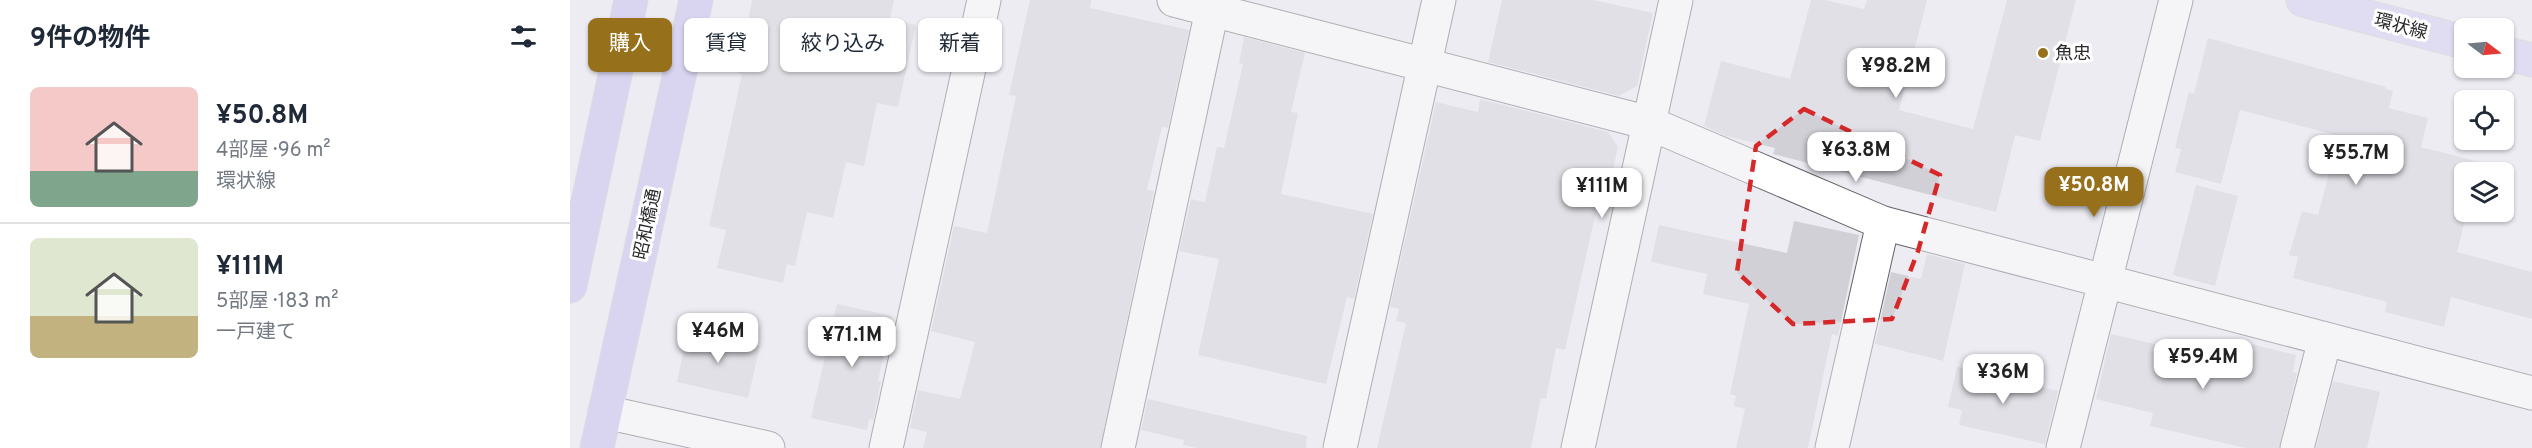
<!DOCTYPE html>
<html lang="ja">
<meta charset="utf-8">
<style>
:root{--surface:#fff;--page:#f6f6f7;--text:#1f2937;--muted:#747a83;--line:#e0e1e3;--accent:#96701a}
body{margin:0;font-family:Overpass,"Noto Sans JP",sans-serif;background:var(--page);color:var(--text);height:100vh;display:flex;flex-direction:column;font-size:22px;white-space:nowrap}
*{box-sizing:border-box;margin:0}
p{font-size:20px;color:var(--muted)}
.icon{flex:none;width:33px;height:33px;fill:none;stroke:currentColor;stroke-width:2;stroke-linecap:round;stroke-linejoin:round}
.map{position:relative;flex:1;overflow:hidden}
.drawer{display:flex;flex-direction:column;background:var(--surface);width:570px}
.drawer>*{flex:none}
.top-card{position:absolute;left:18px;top:18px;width:570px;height:54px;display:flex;gap:12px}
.needle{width:39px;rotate:106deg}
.fabs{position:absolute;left:1884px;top:18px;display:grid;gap:12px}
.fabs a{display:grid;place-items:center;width:60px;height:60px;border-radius:9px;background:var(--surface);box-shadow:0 2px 4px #0004;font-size:30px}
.price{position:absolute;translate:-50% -51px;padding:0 14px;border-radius:12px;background:#fff;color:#222;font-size:20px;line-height:39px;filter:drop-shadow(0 2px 3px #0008)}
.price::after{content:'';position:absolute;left:50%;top:36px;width:18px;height:14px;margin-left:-9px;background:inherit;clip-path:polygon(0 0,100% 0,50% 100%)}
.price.selected{background:var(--accent);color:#fff}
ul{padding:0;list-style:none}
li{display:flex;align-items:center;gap:18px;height:150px;padding:0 30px}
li+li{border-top:2px solid var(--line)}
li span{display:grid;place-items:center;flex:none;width:168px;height:120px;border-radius:9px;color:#555}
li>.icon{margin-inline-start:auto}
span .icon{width:72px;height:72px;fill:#fffc;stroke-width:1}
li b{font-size:26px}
h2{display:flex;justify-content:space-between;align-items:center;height:72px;padding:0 30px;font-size:26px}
.chip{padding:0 21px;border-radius:9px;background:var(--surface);box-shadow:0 2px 4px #0004;font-size:21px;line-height:54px}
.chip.selected{background:var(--accent);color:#fff}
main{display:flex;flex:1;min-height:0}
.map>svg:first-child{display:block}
.building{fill:#d1d0d7}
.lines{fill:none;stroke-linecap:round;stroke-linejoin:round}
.minor-casing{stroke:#626267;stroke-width:35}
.primary-casing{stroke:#ccc;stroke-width:35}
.trunk-casing{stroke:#ccc;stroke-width:35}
.minor{stroke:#fff;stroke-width:33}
.primary{stroke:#d1c9f2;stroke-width:33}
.trunk{stroke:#c2b7ee;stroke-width:33}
.marked{fill:none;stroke:#d62828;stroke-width:4.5;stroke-dasharray:12 8;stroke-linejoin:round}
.poi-dot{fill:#96701a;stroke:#fff;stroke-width:2}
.labels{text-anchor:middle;stroke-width:6;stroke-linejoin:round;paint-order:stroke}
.street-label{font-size:18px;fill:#2a292c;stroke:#fff}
.poi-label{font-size:18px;fill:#2a292c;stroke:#fff;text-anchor:start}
</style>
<main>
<section class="drawer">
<h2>9件の物件<svg class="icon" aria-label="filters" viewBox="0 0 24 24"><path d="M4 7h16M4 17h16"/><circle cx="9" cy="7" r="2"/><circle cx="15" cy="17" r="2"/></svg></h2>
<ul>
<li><span style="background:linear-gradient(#f6c9c9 70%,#7fa58c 0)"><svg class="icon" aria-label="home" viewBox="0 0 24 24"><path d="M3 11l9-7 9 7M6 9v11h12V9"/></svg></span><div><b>¥50.8M</b><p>4部屋 · 96 m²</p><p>環状線</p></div></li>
<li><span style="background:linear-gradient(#dfe7d0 65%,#c2b280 0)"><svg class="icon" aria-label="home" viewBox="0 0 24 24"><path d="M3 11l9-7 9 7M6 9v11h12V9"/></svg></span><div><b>¥111M</b><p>5部屋 · 183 m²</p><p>一戸建て</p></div></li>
</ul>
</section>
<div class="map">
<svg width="1962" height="448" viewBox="0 0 1962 448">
<rect width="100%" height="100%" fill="#edecf3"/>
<!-- building -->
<g class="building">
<polygon points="182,0 324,0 320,19 346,25 328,107 307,103 294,166 276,162 263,218 237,212 225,266 217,264 213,283 147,268 156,230 139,226 172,74 168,73"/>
<polygon points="460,0 521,0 520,8 619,30 598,128 592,127 577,190 584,191 530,448 353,448 357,432 340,428 348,390 390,399 405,342 361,331 384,226 417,233 446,96 439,95"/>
<polygon points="932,0 1023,0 1083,13 1067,86 1049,96 918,62"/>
<polygon points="1241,0 1255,0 1294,9 1297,0 1357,0 1329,110 1403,129 1437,0 1506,0 1470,141 1445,135 1426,212 1203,154 1205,148 1156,136 1134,126 1151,61 1220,79"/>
<polygon points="674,37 735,53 721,112 728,113 711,194 803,214 784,299 777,297 756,384 628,355 649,259 609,251 621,199 635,202 647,147 654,148 673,64 669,63"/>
<polygon points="1638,38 1816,87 1815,89 1823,91 1819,108 1858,118 1851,147 1910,162 1907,172 1894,172 1894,212 1897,212 1887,252 1962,272 1962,319 1881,297 1874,327 1815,312 1817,302 1723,278 1728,257 1719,255 1732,211 1748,215 1769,136 1670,110 1651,184 1605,172 1611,149 1605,148 1619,92 1624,94"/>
<polygon points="910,99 1038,132 1048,147 1040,182 1033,180 995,350 986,348 976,399 971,398 961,448 807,448 836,323 826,321 829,309 820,307 866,102 908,112"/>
<polygon points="1626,185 1668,196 1645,286 1603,275"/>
<polygon points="1224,221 1289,235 1268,336 1262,334 1238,448 1166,448 1175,409 1164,406 1166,396 1160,394 1179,304 1133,294 1137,274 1081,262 1089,225 1217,253"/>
<polygon points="1357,254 1395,264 1373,361 1305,344 1321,272 1351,279"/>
<polygon points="267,304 322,316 308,381 311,381 303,420 299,419 297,430 241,418"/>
<polygon points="118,330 190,346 178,398 107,382"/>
<polygon points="1541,334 1598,347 1600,341 1672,358 1676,343 1726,355 1723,372 1727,373 1709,448 1676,448 1580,426 1583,413 1526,399"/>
<polygon points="1387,367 1488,391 1475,444 1389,425 1392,410 1378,407"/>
<polygon points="1763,381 1810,392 1797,448 1746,448"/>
<polygon points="578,399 737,436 736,448 627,448 613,445 614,440 571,430"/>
</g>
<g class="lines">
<defs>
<g id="minor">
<polyline points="604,0 1079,123 1313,223 1962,393"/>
<polyline points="35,412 198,448"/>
<polyline points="316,448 414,0"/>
<polyline points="548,448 642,10"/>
<polyline points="770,448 869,0"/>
<polyline points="1008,448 1106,0"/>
<polyline points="1262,448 1313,223"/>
<polyline points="1493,448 1606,0"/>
<polyline points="1727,448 1755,339"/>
</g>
<g id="primary">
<polyline points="1733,0 1894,42"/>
<polyline points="1934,53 1962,60"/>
</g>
<g id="trunk">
<polyline points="0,286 61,0"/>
<polyline points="27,448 126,0"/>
</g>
</defs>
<!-- minor casing -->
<use href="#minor" class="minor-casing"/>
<!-- primary casing -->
<use href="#primary" class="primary-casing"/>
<!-- trunk casing -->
<use href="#trunk" class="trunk-casing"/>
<!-- minor -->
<use href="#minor" class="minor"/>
<!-- primary -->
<use href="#primary" class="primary"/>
<!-- trunk -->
<use href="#trunk" class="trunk"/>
</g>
<!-- marked area -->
<path d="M0 0H1962V448H0ZM1234,109L1370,175L1348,251L1322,319L1223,324L1167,272L1186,146Z" fill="#edecf3" fill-opacity=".55" fill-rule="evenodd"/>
<path class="marked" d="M1234,109L1370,175L1348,251L1322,319L1223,324L1167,272L1186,146Z"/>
<!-- markers -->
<circle class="poi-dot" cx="1473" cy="53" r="6"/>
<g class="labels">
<!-- street labels -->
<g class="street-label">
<text transform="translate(1831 26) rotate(15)" y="6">環状線</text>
<text transform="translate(77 224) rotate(-78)" y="6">昭和橋通</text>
</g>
<!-- poi labels -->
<g class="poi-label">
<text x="1485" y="59">魚忠</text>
</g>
</g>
</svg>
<div class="fabs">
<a><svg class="needle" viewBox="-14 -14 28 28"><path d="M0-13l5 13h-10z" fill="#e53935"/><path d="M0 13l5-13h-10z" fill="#747a83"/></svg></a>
<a><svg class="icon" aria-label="locate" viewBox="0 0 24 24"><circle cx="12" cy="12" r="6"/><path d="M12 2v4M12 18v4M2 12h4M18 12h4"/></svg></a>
<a><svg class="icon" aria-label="layers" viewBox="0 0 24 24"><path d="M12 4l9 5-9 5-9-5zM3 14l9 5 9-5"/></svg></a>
</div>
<b class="price" style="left:1326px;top:99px">¥98.2M</b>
<b class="price" style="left:1286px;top:183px">¥63.8M</b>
<b class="price" style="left:1786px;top:186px">¥55.7M</b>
<b class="price selected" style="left:1524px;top:218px">¥50.8M</b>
<b class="price" style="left:1032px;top:219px">¥111M</b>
<b class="price" style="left:148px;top:364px">¥46M</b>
<b class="price" style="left:282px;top:368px">¥71.1M</b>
<b class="price" style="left:1633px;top:390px">¥59.4M</b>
<b class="price" style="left:1433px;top:405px">¥36M</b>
<div class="top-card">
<a class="chip selected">購入</a>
<a class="chip">賃貸</a>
<a class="chip">絞り込み</a>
<a class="chip">新着</a>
</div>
</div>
</main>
